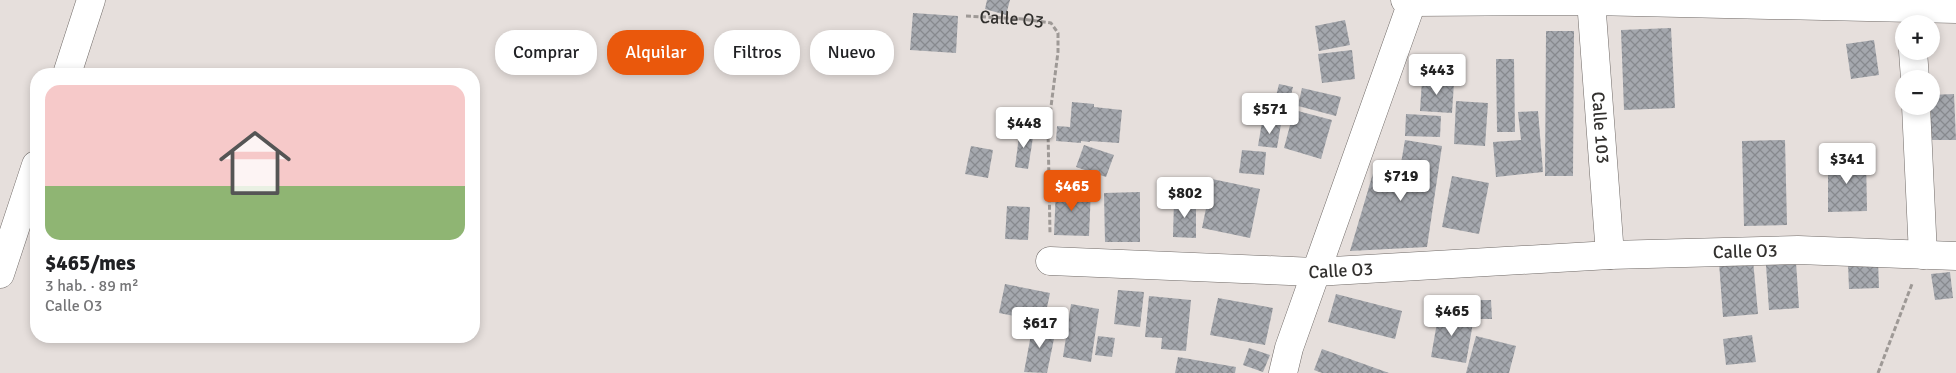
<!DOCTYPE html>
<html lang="es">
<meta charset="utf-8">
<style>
:root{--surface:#fff;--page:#f2f2f2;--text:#202124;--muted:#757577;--line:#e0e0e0;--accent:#ea580c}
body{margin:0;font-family:Signika,sans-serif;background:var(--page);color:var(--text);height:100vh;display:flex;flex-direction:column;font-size:19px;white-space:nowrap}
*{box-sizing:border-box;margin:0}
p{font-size:16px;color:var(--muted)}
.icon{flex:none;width:28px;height:28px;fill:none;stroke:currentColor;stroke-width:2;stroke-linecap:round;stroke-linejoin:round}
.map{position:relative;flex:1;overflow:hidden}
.details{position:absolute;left:30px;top:68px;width:450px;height:275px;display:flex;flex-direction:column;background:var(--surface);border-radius:20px;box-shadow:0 2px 8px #0003}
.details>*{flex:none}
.hud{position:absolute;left:495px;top:30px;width:475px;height:45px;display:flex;gap:10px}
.fabs{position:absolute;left:1895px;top:15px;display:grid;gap:10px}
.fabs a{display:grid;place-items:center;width:45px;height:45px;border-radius:50%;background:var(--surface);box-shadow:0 2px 8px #0003;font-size:25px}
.price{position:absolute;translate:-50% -42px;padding:0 11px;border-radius:5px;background:#fff;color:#222;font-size:16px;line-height:32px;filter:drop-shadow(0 1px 2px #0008)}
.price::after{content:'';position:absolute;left:50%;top:30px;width:15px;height:11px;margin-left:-8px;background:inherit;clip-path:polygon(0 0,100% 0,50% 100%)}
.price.on{background:var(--accent);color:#fff}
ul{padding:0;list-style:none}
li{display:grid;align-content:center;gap:10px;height:265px;padding:0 15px}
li+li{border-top:1px solid var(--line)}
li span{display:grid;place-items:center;height:155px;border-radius:15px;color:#555}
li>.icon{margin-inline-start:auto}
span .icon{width:90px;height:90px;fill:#fffc;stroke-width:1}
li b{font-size:21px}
.pill{padding:0 18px;border-radius:20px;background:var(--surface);box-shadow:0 2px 8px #0003;font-size:18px;line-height:45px}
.pill.on{background:var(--accent);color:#fff}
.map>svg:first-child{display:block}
.building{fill:url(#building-cross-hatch)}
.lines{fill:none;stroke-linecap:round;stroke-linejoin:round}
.minor-casing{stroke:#6f6966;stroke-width:29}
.highway-casing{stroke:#6f6966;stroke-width:29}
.path{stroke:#9e9996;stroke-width:3;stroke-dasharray:5 2.5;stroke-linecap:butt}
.minor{stroke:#fff;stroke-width:28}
.highway{stroke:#fff;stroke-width:28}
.labels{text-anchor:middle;stroke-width:4;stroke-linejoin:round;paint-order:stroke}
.street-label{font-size:18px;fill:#32302e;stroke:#fff}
</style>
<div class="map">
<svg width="1956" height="373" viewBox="0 0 1956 373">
<defs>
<pattern id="building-cross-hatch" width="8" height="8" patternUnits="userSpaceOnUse" patternTransform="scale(1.25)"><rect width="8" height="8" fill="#a5a8ae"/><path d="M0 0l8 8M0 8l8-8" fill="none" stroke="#87898e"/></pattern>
</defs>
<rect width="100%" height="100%" fill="#e6dfdc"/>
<!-- building -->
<g class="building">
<polygon points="987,0 1010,0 1006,15 985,9"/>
<polygon points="913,13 958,16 956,53 910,50"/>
<polygon points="1345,20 1350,45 1319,51 1315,26"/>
<polygon points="1671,28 1675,108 1624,110 1621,30"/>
<polygon points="1546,31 1574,31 1573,176 1545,176"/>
<polygon points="1874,40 1879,75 1851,79 1846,44"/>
<polygon points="1352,50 1355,79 1322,83 1318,54"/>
<polygon points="1496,59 1514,59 1515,132 1497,132"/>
<polygon points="1422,80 1454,82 1452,113 1420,111"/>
<polygon points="1279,84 1293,87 1289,103 1275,100"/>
<polygon points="1302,88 1341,97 1336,116 1298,106"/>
<polygon points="1954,94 1956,140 1926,140 1925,106 1931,106 1931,95"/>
<polygon points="1456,101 1488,103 1485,146 1454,144"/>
<polygon points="1072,102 1094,104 1094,107 1122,110 1119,143 1090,141 1090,142 1081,141 1081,143 1056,141 1057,126 1070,127"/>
<polygon points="1246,104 1261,107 1258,120 1243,117"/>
<polygon points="1294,110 1332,120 1321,159 1284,148"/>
<polygon points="1538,111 1543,172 1496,177 1493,142 1521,140 1518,112"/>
<polygon points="1406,114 1441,116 1440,137 1405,136"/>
<polygon points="1262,122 1281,124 1277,148 1258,146"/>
<polygon points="1020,129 1034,131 1028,169 1015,167"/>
<polygon points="1405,140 1442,146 1427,247 1350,251 1374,170 1400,169"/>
<polygon points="1785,140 1787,225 1744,226 1742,141"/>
<polygon points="1084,145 1114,155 1106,177 1076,167"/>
<polygon points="971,146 993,150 988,178 965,174"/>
<polygon points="1242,150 1266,152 1264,175 1239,173"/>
<polygon points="1828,158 1866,158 1867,211 1828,212"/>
<polygon points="1452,176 1489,183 1479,234 1442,227"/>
<polygon points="1212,179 1260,189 1250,238 1202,228"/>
<polygon points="1171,187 1181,188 1180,198 1170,197"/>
<polygon points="1056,188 1091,189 1089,236 1054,235"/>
<polygon points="1140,192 1140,242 1105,242 1104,193"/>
<polygon points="1174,200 1196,201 1196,238 1173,237"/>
<polygon points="1007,206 1030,207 1028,240 1005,239"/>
<polygon points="1753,260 1758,314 1723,317 1719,262"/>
<polygon points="1796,262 1799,308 1769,310 1766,265"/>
<polygon points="1878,262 1879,288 1849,289 1848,263"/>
<polygon points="1950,272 1953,298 1935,300 1931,274"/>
<polygon points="1005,284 1050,293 1044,322 999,313"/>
<polygon points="1118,290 1144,292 1140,327 1114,324"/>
<polygon points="1336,294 1402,311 1395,339 1328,322"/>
<polygon points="1149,296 1191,300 1186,351 1161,349 1162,338 1145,337"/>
<polygon points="1218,298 1273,308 1265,345 1210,335"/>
<polygon points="1480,300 1491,300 1492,319 1480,319"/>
<polygon points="1071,304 1099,309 1091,362 1063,357"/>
<polygon points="1439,311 1474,317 1466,363 1431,357"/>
<polygon points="1033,324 1056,329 1047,373 1024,372"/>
<polygon points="1752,335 1756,362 1726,365 1723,339"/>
<polygon points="1098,336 1115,338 1112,357 1095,355"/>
<polygon points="1476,336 1516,346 1509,373 1466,373"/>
<polygon points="1249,348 1270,355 1263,372 1243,365"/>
<polygon points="1322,349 1389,373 1322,373 1314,370"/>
<polygon points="1178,357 1236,367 1235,373 1175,373"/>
</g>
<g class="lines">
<defs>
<g id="minor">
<path id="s2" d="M1591,0L1610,255"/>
<polyline points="1412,2 1591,1 1956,9"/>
<polyline points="1913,51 1915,79"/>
<polyline points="1916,106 1923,255"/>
<path id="s3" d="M1050,261L1315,272L1610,255L1798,250L1956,256"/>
<polyline points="1283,373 1289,348 1412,2 1405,0"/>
</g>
<g id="highway">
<polyline points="67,74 91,0"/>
<polyline points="0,274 36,165"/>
</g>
</defs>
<!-- minor casing -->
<use href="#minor" class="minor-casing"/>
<!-- highway casing -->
<use href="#highway" class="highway-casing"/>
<!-- path -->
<g class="path">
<path id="s1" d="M966,16L1022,19L1051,23L1058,33V52L1048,130L1050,233"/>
<polyline points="1878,373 1912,284"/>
</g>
<!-- minor -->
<use href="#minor" class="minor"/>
<!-- highway -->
<use href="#highway" class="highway"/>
</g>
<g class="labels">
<!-- street labels -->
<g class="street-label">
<text dy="6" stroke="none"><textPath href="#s1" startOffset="46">Calle O3</textPath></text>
<text dy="6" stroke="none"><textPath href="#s2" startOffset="128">Calle 103</textPath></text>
<text dy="6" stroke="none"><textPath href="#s3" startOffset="696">Calle O3</textPath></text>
<text dy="6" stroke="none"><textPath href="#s3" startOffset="291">Calle O3</textPath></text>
</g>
</g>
</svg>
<div class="fabs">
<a>+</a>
<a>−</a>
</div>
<b class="price" style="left:1437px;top:96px">$443</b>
<b class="price" style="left:1270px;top:135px">$571</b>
<b class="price" style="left:1024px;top:149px">$448</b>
<b class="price" style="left:1847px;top:185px">$341</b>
<b class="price" style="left:1401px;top:202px">$719</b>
<b class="price on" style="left:1072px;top:212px">$465</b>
<b class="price" style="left:1185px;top:219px">$802</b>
<b class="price" style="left:1452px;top:337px">$465</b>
<b class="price" style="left:1040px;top:349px">$617</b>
<div class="hud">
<a class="pill">Comprar</a>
<a class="pill on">Alquilar</a>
<a class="pill">Filtros</a>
<a class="pill">Nuevo</a>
</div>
<section class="details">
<ul>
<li><span style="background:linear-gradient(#f6c9c9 65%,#8fb573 0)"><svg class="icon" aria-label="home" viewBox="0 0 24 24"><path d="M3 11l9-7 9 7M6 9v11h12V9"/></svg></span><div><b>$465/mes</b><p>3 hab. · 89 m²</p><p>Calle O3</p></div></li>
</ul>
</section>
</div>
